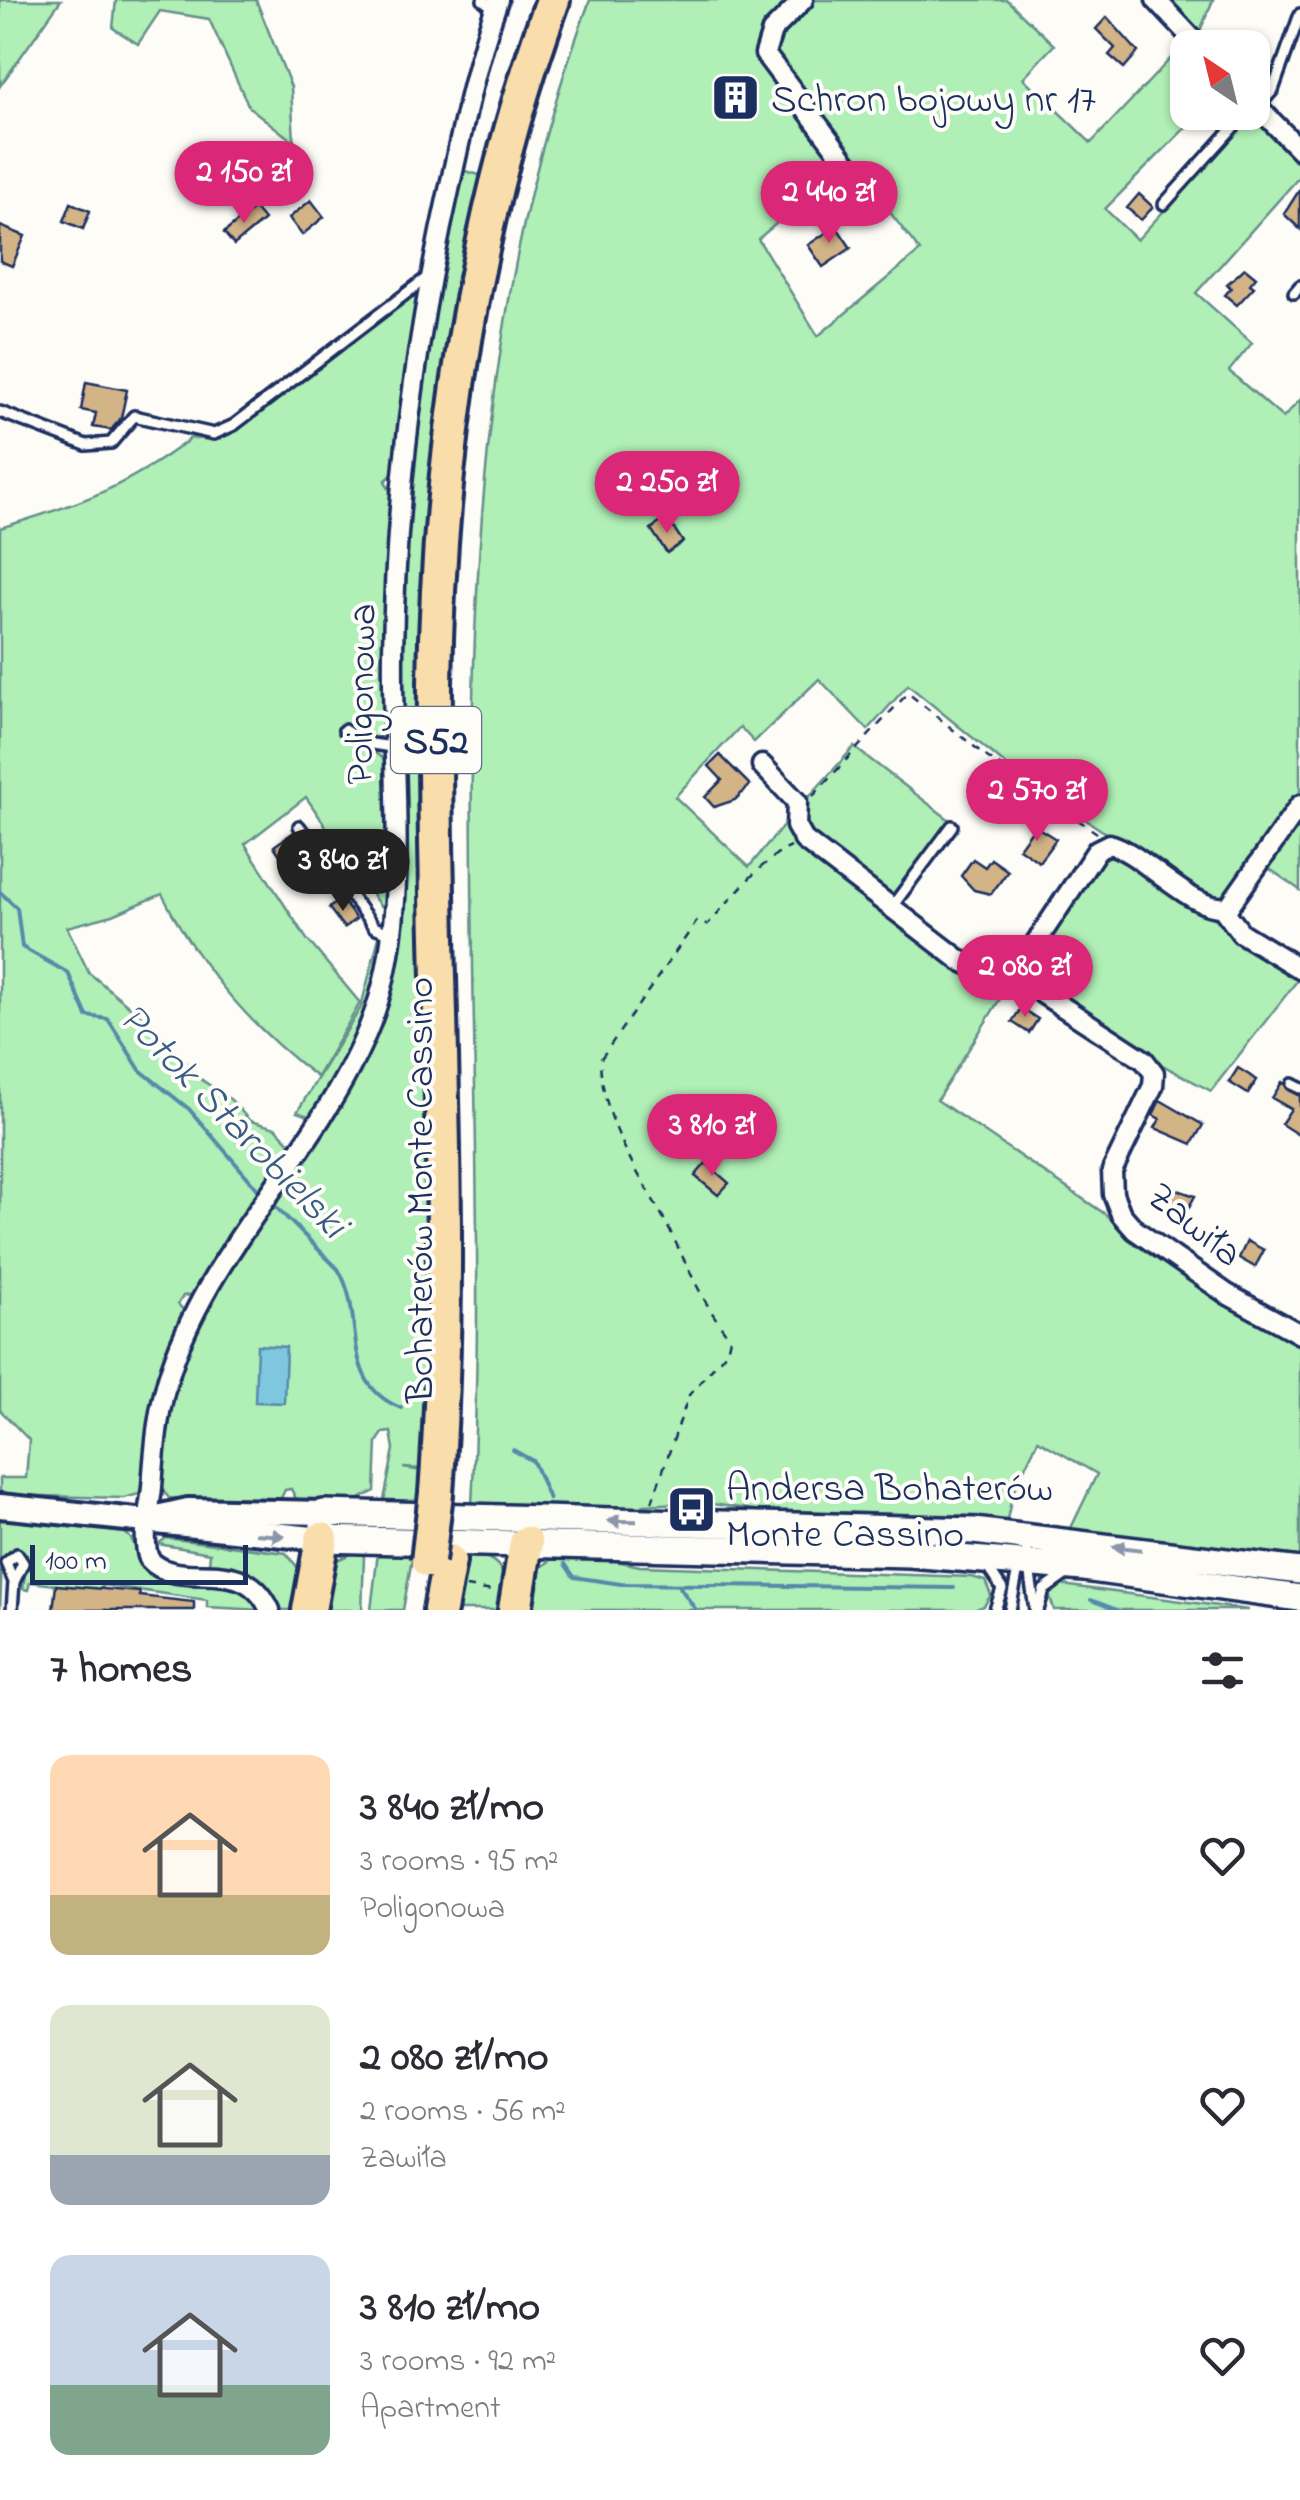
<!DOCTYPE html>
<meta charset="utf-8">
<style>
:root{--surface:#fff;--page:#f7f7f7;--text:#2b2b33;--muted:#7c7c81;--accent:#db2777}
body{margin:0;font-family:"Indie Flower",sans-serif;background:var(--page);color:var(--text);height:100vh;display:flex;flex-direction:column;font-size:38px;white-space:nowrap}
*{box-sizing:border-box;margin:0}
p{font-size:32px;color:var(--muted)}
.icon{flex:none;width:55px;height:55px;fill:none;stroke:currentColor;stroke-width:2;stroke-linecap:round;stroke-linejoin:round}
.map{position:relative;height:1610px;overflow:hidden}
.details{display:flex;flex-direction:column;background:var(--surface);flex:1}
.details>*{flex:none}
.needle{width:65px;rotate:325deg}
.controls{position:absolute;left:1170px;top:30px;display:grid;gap:20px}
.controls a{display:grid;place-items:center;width:100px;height:100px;border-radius:20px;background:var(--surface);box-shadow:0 2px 8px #0004;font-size:50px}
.scale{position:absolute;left:30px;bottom:25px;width:218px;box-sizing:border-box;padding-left:10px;border:5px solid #1b2f5e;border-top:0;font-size:28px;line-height:35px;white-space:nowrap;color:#1b2f5e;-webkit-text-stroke:8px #fdfcf7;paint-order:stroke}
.price{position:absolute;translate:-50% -85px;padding:0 22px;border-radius:35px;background:var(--accent);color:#fff;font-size:32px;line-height:65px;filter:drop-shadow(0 2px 5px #0008)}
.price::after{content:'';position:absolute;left:50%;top:60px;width:30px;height:22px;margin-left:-15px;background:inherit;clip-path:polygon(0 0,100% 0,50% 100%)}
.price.selected{background:#222;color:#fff}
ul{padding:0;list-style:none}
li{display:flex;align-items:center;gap:30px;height:250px;padding:0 50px}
li span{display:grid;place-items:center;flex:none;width:280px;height:200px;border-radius:20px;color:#555}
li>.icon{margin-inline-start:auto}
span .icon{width:120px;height:120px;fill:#fffc;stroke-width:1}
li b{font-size:42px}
h2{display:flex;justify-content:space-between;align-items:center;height:120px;padding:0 50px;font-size:42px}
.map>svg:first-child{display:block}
.green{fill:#b0efb6;stroke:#668f8a;stroke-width:2.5}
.water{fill:#7fc6df;stroke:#578aab;stroke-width:2.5}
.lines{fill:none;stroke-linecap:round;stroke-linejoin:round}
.stream{stroke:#578aab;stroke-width:4}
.building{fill:#d3b487;stroke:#1b2f5e;stroke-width:2.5}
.service-casing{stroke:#1b2f5e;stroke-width:16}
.minor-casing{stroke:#1b2f5e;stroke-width:25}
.tertiary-casing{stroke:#1b2f5e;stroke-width:30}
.secondary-casing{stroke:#1b2f5e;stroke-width:32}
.motorway-casing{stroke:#1b2f5e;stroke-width:40}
.path{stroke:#1b2f5e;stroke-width:2.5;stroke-dasharray:8 8;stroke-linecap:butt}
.service{stroke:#fdfcf7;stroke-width:9}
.minor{stroke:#fdfcf7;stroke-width:18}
.tertiary{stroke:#fdfcf7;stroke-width:22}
.secondary{stroke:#fdfcf7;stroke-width:25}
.motorway{stroke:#f9ddab;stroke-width:32}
.motorway-bridge-casing{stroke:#1b2f5e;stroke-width:40;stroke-linecap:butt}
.motorway-bridge{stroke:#f9ddab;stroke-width:32}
.oneway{fill:#8c96aa}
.labels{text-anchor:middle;stroke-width:8;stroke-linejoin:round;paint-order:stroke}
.shield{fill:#fdfcf7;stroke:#5f6c8c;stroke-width:2.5}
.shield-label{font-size:38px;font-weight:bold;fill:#1b2f5e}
.poi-label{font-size:40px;fill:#1b2f5e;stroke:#fdfcf7;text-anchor:start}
.street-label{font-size:40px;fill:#1b2f5e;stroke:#fdfcf7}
.water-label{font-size:42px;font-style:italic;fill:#395c85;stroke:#fdfcf7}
</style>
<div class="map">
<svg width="1300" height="1610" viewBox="0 0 1300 1610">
<rect width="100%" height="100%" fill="#fdfcf7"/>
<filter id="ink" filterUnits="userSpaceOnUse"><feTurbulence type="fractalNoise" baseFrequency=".01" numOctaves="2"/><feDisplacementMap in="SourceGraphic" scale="20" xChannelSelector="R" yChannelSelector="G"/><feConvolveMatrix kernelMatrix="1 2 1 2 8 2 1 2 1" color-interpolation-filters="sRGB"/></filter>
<g filter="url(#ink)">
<!-- green -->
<g class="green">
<polygon points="0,0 61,0 0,86"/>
<polygon points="116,0 256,0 291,87 294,142 249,107 209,19 160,11 138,44 113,28"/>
<path d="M590,0H800L768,32L762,52L838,155L815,191L758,239L818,336L920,251L769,57L773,36L807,0H1007L1054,45L1023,78L1091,143L1188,40L1196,47L1188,48V112L1200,113L1105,209L1137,240L1252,115L1265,120L1300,156V176L1196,293L1252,343L1229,371L1283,418L1300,400V797L1232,897L1215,903L1201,898L1010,768L908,685L868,730L819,679L754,742L740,727L675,797L749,867L784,825L964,968L1015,975L937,1100L1226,1296L1300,1337V1562L1070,1530L1097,1474L1038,1440L1013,1492L1006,1524L979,1522L978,1516L754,1510L698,1502L644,1505L638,1509L472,1505C498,1002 407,483 590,0Z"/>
<polygon points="1162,0 1213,0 1197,38"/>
<polygon points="458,169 483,176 421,649 417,650 427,1390 423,1469 403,1468 423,1471 419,1503 384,1500 394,1449 391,1432 383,1433 377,1442 375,1491 353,1502 297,1501 291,1489 285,1490 279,1502 169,1498 160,1487 159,1470 170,1391 203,1312 379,1016 398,779 403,553 427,326"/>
<path d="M405,297H415L418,305L394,473L385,481L394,499L386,732L373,740L341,732L386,760L388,906H380L306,797L245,844L306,938L360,1003L317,1077C252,1028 199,967 162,894L113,915L67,927L89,973L151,1024L202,1080L231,1100L250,1121L276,1128L292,1145L197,1294L183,1296L178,1304L188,1315L139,1494L124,1498L0,1495V1478H26L29,1440L0,1410V528C79,504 124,489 191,438L215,440Z"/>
<polygon points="854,747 951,821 888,900 806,837 800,824 806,800"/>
<polygon points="1300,810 1300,890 1264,865"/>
<polygon points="1110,851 1221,916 1300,977 1211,1091 1162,1065 1157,1067 1045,992 1029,965 1098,857"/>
<path d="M379,937L385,944C369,1011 348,1059 311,1117L297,1112L361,1007Z"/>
<path d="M0,1519L125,1533C142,1544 132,1567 154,1576C195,1593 228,1563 262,1610L207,1607V1600L103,1585L101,1590L30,1582L28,1590L23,1589L27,1555L17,1548L2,1561L0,1610Z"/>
<path d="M166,1538L286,1553L302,1573L299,1610H279C265,1579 241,1568 209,1565L210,1553L158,1544Z"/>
<polygon points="359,1551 364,1557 362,1610 320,1610 334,1561"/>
<polygon points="378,1552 413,1553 403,1610 371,1610"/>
<path d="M464,1552C506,1558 505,1572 506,1610H456Z"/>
<polygon points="557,1556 597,1557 640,1566 972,1577 985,1581 991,1595 984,1606 974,1610 527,1610 537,1570"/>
<polygon points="1062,1585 1248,1610 1054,1610 1049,1594"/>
</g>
<!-- water -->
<polygon class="water" points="257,1345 286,1347 284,1403 255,1402"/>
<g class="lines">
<!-- stream -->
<g class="stream">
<polyline points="0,892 17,908 22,947 68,973 87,1016 108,1019 140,1070 189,1109 261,1193"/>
<path d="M272,1203L338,1269C367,1315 337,1383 401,1408"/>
<polyline points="513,1450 533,1461 549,1499"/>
<polyline points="565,1564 574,1577 621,1584 954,1588"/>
<polyline points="679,1586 696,1610"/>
<polyline points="1091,1600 1117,1610"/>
</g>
</g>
<!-- building -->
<g class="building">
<polygon points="1107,17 1138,52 1124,68 1109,55 1115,48 1096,29"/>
<polygon points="1300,189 1300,229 1284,214"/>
<polygon points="1139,194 1153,207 1141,220 1127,208"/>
<polygon points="311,200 324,217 302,235 289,218"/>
<polygon points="71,203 90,211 83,229 64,221"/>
<polygon points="254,208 264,220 234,245 224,233"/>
<polygon points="0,226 25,236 12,266 0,261"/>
<polygon points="836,226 851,248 823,267 808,245"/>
<polygon points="1245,268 1256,277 1250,284 1254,287 1237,305 1225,295 1231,288 1227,284"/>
<polygon points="86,382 127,390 121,418 111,430 93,427 96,413 81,410"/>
<polygon points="667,518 683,542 667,553 651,529"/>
<polygon points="720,755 750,785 735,800 714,807 705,797 722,780 709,766"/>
<polygon points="1035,826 1056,839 1039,862 1019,848"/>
<polygon points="294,832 308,854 288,867 274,846"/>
<polygon points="973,859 985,867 991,859 1008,871 991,894 974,890 961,876"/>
<polygon points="341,899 356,919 344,928 329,908"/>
<polygon points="1021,1008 1038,1019 1029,1033 1012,1022"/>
<polygon points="1238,1068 1257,1080 1248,1094 1229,1082"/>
<polygon points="1282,1082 1300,1096 1300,1136 1281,1124 1291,1109 1272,1098"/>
<polygon points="1160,1100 1203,1125 1192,1144 1155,1128 1160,1119 1153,1115"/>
<polygon points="706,1163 729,1183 718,1195 695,1176"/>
<polygon points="1172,1188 1195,1196 1184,1216 1164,1202"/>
<polygon points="1247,1241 1264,1250 1255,1267 1239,1258"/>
<polygon points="56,1585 140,1592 139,1596 194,1602 194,1610 53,1610"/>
</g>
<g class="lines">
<defs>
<g id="service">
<polyline points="483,0 495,9"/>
<polyline points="1258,107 1273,90 1300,14"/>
<polyline points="1164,204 1247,112"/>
<polyline points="1294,293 1300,286"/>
<polyline points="0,412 86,445 111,443 134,416 214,434 234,425 429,276"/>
<polyline points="344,730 365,743 392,747"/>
<polyline points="299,826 374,927 392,934"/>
<polyline points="891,908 952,826"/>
<polyline points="1292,1084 1300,1088"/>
<polyline points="1025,1539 1035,1610"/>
<polyline points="988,1568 1002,1589 995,1610"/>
<polyline points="12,1610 14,1582 23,1563 17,1554 6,1563 14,1582"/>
<polyline points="1010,1610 1019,1564"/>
<polyline points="1038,1610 1044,1590 1065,1575"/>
</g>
<g id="minor">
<polyline points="803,0 772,31 765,54 873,198"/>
<polyline points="1156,0 1201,48"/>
<polyline points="1252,101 1300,150"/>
<path d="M762,765L797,802L796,826L804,840L961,961C981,971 1005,972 1025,959L1097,850L1109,844C1143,852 1196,917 1229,906L1300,805"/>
<polyline points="1223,909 1241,933 1300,969"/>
<polyline points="1017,964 1043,994 1144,1060 1154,1073 1153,1086 1112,1171 1113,1194 1121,1214 1135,1230 1227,1294 1300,1334"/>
<path d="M270,1610C242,1549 181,1594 149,1559C141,1537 150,1510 152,1487C155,1445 158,1405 172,1366C216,1237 330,1140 375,1011C411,908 391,763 393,653C395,497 415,342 449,190C463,126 476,62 498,0"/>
</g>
<g id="tertiary">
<polyline points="0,1506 322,1539"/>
<polyline points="157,1517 188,1510 324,1513"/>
</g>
<polyline id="secondary" points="1300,1571 974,1531 324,1513 322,1539 909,1554 1084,1568 1300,1598"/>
<g id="motorway">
<path d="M436,1493C456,1225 432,953 435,684C438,455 474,215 553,0"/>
<polyline points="309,1610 322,1539"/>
<polyline points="440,1610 449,1561"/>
<polyline points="515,1610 526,1543"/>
</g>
</defs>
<!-- service casing -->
<use href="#service" class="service-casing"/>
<!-- minor casing -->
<use href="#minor" class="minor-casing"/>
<!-- tertiary casing -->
<use href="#tertiary" class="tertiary-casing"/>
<!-- secondary casing -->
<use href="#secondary" class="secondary-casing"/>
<!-- motorway casing -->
<use href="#motorway" class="motorway-casing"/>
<!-- path -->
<g class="path">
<polyline points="813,796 908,693 987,757 1097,833"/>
<path d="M652,1502L689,1395L727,1351L730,1338C698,1298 683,1253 659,1210C632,1164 602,1115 600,1060L697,921L707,925C731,900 759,861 791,847"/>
<polyline points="466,1587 493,1591"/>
</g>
<!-- service -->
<use href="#service" class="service"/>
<!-- minor -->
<use href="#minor" class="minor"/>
<!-- tertiary -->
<use href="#tertiary" class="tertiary"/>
<!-- secondary -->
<use href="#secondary" class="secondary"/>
<!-- motorway -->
<use href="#motorway" class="motorway"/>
<defs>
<polyline id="motorway-bridge" points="428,1561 436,1493"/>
</defs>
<!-- motorway-bridge casing -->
<use href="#motorway-bridge" class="motorway-bridge-casing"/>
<!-- motorway-bridge -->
<use href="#motorway-bridge" class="motorway-bridge"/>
</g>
<!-- one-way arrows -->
<defs><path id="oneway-solid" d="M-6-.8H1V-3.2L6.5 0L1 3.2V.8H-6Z" transform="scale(2.5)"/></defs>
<g class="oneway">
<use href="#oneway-solid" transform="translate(622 1521) rotate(-179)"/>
<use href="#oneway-solid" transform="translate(270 1535) rotate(4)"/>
<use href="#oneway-solid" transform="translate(1127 1548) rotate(-173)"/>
</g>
</g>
<!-- icons -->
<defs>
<symbol id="building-square" viewBox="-11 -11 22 22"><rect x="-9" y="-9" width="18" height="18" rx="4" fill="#1b2f5e" stroke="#fdfcf7"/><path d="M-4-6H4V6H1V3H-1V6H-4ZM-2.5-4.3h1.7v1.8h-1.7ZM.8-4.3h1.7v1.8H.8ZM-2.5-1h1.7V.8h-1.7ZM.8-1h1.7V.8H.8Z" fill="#fff"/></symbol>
<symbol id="bus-square" viewBox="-11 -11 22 22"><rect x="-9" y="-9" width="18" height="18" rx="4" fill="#1b2f5e" stroke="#fdfcf7"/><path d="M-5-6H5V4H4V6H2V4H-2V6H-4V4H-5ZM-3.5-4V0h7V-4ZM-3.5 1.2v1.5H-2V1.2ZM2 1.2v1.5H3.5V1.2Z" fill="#fff"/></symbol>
</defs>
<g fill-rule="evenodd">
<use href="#building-square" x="708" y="70" width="55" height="55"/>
<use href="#bus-square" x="664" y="1482" width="55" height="55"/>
</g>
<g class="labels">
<!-- shield labels -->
<rect class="shield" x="391" y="707" width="90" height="66" rx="8"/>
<g class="shield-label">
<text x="436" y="753">S52</text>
</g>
<!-- poi labels -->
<g class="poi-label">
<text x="771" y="111">Schron bojowy nr 17</text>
<text x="726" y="1500">Andersa Bohaterów<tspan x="726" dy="46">Monte Cassino</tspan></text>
</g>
<!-- street labels -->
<g class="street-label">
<text transform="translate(359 694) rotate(-89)" y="14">Poligonowa</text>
<text transform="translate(418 1190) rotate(-90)" y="14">Bohaterów Monte Cassino</text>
<text transform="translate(1196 1223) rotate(39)" y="14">Zawiła</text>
</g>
<!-- water labels -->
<g class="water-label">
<text transform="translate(235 1119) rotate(46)" y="15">Potok Starobielski</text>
</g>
</g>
</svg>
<div class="controls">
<a><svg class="needle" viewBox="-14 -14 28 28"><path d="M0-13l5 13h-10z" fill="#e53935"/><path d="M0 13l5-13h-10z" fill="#7c7c81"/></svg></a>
</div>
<div class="scale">100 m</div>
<b class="price" style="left:244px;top:226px">2 150 zł</b>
<b class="price" style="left:829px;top:246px">2 440 zł</b>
<b class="price" style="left:667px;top:536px">2 250 zł</b>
<b class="price" style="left:1037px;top:844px">2 570 zł</b>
<b class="price selected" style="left:343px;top:914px">3 840 zł</b>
<b class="price" style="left:1025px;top:1020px">2 080 zł</b>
<b class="price" style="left:712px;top:1179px">3 810 zł</b>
</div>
<section class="details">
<h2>7 homes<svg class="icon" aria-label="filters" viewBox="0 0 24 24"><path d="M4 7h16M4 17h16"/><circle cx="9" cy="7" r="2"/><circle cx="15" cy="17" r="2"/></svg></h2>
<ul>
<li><span style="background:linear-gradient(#ffd9b3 70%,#c2b280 0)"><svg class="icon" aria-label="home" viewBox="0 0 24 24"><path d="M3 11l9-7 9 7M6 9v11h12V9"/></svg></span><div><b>3 840 zł/mo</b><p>3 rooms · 95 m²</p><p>Poligonowa</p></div><svg class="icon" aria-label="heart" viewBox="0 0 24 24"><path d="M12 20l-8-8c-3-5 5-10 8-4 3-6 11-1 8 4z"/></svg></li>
<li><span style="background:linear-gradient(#dfe7d0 75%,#9aa5b1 0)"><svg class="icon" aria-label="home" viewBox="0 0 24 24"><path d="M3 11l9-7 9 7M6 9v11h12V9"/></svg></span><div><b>2 080 zł/mo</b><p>2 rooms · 56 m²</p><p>Zawiła</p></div><svg class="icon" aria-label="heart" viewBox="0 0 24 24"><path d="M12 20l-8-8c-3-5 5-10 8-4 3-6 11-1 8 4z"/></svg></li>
<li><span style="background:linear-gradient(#c9d6e8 65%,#7fa58c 0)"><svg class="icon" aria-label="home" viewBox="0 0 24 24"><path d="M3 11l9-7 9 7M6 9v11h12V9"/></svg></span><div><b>3 810 zł/mo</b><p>3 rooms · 92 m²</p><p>Apartment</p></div><svg class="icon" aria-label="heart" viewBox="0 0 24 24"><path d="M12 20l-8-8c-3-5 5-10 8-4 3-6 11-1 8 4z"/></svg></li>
</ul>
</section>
